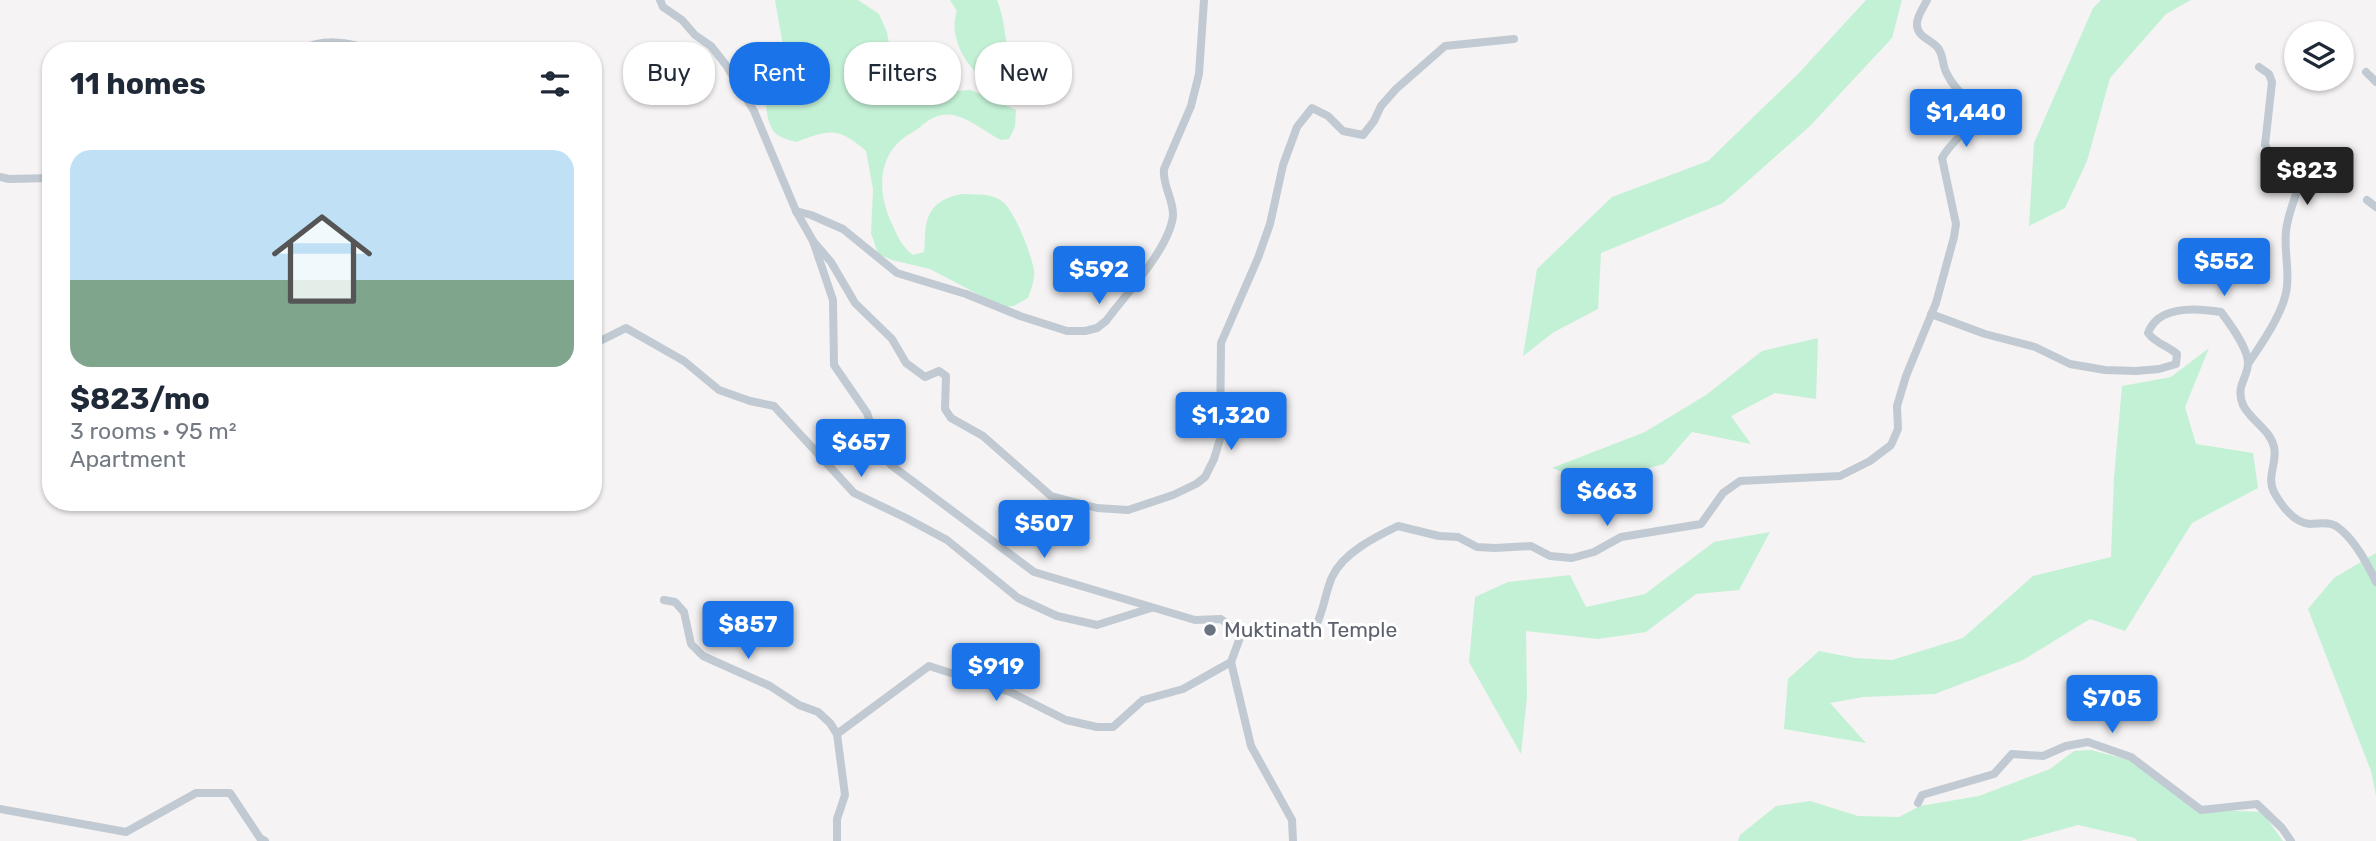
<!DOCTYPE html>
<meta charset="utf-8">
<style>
:root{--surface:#fff;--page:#f2f2f3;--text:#1f2937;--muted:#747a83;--accent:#1a73e8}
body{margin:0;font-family:Rubik,sans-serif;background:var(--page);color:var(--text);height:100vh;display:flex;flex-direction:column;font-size:26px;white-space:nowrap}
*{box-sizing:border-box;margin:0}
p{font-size:23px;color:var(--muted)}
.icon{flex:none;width:38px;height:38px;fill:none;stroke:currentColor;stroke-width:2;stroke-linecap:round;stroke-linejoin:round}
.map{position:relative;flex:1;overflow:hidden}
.drawer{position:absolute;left:42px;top:42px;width:560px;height:469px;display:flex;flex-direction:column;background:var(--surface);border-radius:28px;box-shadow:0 2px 5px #0004}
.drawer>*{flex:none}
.guide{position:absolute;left:623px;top:42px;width:665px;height:63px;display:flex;gap:14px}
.buttons{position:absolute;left:2284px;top:21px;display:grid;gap:14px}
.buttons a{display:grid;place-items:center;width:70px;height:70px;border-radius:50%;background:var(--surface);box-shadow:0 2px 5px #0004;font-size:35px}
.price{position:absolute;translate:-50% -60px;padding:0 16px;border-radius:7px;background:var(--accent);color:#fff;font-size:23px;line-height:46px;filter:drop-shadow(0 2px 4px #0008)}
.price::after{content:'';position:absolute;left:50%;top:42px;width:21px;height:16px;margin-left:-10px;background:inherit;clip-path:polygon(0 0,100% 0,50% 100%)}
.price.on{background:#222;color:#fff}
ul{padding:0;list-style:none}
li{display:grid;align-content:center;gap:14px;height:371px;padding:0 28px}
li span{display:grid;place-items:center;height:217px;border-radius:21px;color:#555}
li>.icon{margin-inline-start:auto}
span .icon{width:126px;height:126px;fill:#fffc;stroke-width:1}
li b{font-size:30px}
h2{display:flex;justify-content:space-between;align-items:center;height:84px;padding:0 28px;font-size:30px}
.chip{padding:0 24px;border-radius:28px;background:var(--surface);box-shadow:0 2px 5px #0004;font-size:24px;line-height:63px}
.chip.on{background:var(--accent);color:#fff}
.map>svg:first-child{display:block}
.green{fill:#c3f1d5}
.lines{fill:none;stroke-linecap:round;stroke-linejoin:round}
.minor{stroke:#c1cad2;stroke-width:8}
.worship-dot{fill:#6b7280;stroke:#fff;stroke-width:2.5}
.labels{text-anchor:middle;stroke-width:6;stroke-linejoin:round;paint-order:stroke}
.worship-label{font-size:21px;fill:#5b616d;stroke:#fff;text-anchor:start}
</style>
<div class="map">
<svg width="2376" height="841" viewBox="0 0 2376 841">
<rect width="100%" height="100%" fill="#f5f3f3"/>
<!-- green -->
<g class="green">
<path d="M775,0H858L879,14L887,32L890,50L896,63L921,83L941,92L971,90L1016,110L1015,127L1009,139L1001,140C986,133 970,118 953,115C939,113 929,119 919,128C912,133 903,137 897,144C876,166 880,199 892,224C898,237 902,247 913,255L924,252C926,237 923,223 932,210C939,200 954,194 966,194C979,195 992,193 1003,202C1015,212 1032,255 1034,271C1035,280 1031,289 1028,298L1014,306L1002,307L930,269L892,260L878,254L871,233L873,189L866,151C837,126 830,130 796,142C771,136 769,128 766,105L785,75V57Z"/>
<path d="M950,0H997C1006,21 1004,43 1012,64C993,109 943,47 957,11Z"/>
<polygon points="1866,0 1902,0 1892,38 1810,126 1723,203 1601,253 1598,309 1554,332 1523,356 1537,269 1612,197 1708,161 1799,73"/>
<polygon points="2101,0 2191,0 2166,14 2110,78 2087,161 2065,208 2029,226 2034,143 2093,8"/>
<polygon points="1818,338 1816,399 1775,393 1731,416 1751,444 1692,432 1664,464 1592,483 1552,468 1645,432 1706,395 1762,351"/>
<polygon points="2209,348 2185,407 2196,444 2253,453 2258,488 2192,523 2125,631 2090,619 2023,660 1935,694 1863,697 1830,703 1866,743 1784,729 1788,679 1819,651 1855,658 1892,660 1963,638 2033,576 2111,557 2114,478 2122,386 2171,377"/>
<polygon points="1770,532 1739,590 1696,594 1646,632 1598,639 1526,631 1527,697 1521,754 1469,662 1475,597 1508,582 1570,575 1586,607 1645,594 1714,542"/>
<polygon points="2376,553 2376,796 2371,771 2308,609 2334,578"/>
<polygon points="2091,750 2133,761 2193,809 2262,812 2283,841 2137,841 2135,838 2078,825 2020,841 1738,841 1740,835 1776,806 1810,801 1858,816 1899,817 1920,806 1979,796 2050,769 2074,751"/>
</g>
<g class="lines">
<!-- minor -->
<g class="minor">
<polyline points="660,0 663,7 682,20 695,35 711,46 726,65 754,111 796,211 813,241 833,300 834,365 867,413 880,452 891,465 1034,572 1195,620 1221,619 1241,635 1231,662 1251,746 1292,820 1293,841"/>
<path d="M298,51C322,38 349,41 372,51"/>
<polyline points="504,51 507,51"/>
<polyline points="2366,72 2376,82"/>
<polyline points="0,177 9,179 51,178"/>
<polyline points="2367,200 2376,207"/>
<path d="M796,211L811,215L843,229L897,273L910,277L966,294L1020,316L1067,331H1085L1097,328L1106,321C1126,294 1169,249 1173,216C1174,200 1162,185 1164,169L1191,106L1199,74L1204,0"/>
<polyline points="813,241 831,262 855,303 892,339 906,363 925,377 939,371 946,376 945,409 951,418 983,436 1051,496 1097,508 1128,510 1173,495 1196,484 1205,477 1214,459 1220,439 1221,343 1258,258 1270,224 1283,165 1297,127 1312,108 1328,116 1343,131 1363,135 1374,121 1381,106 1396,89 1445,46 1514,39"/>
<path d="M1931,314L1985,334L2035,347L2070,364L2105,370L2136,371L2159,369L2176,364L2177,354C2167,345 2156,344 2148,333C2158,305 2197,308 2221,312C2230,324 2248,348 2248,363C2248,378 2235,386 2243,405C2250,420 2270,429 2274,447C2278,464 2265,477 2275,494C2282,506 2294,523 2310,524C2319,524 2327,521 2336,526C2354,538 2367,563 2376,582"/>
<polyline points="593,337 602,340 626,328 684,361 719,390 750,401 774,406 854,493 906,518 947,540 1018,598 1057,616 1097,625 1151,608"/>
<path d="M2248,364C2262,343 2285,311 2287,286C2289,268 2284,249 2286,231C2288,212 2297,196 2300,178C2291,163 2270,157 2265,145L2272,82L2269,74L2259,67"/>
<polyline points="664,600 675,602 684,612 691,644 703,656 770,686 799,705 818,712 830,723 837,734"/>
<path d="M1241,635L1259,629H1307L1316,625C1324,610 1325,593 1332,577C1343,553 1375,537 1398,526L1439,536L1458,537L1477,547L1495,548L1531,546L1550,556L1572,558L1594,552L1621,537L1701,524L1723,493L1740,481L1840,476L1870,461L1891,445L1898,429L1897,406L1906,376L1936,303L1954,237L1956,224L1942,158C1952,140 1971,129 1979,112C1968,100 1954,89 1947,74C1942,66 1944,56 1938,48C1932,40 1917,37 1917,25C1916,17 1924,7 1927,0"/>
<polyline points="1918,803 1922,795 1994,774 2012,754 2043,756 2066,746 2088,742 2131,757 2201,810 2257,804 2282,828 2291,841"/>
<polyline points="0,809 126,832 196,793 230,793 260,838 265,841"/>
<polyline points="837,841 837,819 845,795 837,734 929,666 1010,692 1066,720 1097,727 1113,727 1143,700 1183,689 1231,662"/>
</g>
</g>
<!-- markers -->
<circle class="worship-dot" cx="1210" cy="630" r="7"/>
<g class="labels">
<!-- worship labels -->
<g class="worship-label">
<text x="1224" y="637">Muktinath Temple</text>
</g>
</g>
</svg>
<div class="buttons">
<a><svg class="icon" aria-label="layers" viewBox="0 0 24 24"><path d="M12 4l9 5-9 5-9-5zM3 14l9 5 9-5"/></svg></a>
</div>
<b class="price" style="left:1966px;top:149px">$1,440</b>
<b class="price on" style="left:2307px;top:207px">$823</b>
<b class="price" style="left:2224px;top:298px">$552</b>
<b class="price" style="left:1099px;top:306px">$592</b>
<b class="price" style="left:1231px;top:452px">$1,320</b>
<b class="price" style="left:861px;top:479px">$657</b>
<b class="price" style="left:1607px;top:528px">$663</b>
<b class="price" style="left:1044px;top:560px">$507</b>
<b class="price" style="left:748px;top:661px">$857</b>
<b class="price" style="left:996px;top:703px">$919</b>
<b class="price" style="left:2112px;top:735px">$705</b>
<div class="guide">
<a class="chip">Buy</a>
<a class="chip on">Rent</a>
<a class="chip">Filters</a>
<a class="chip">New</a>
</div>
<section class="drawer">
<h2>11 homes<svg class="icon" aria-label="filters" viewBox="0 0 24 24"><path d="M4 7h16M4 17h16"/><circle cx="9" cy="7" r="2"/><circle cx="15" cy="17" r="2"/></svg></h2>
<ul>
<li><span style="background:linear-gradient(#bfe0f5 60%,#7fa58c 0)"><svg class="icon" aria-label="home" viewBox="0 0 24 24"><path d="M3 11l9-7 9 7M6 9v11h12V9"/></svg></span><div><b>$823/mo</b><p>3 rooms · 95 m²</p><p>Apartment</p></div></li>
</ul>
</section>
</div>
